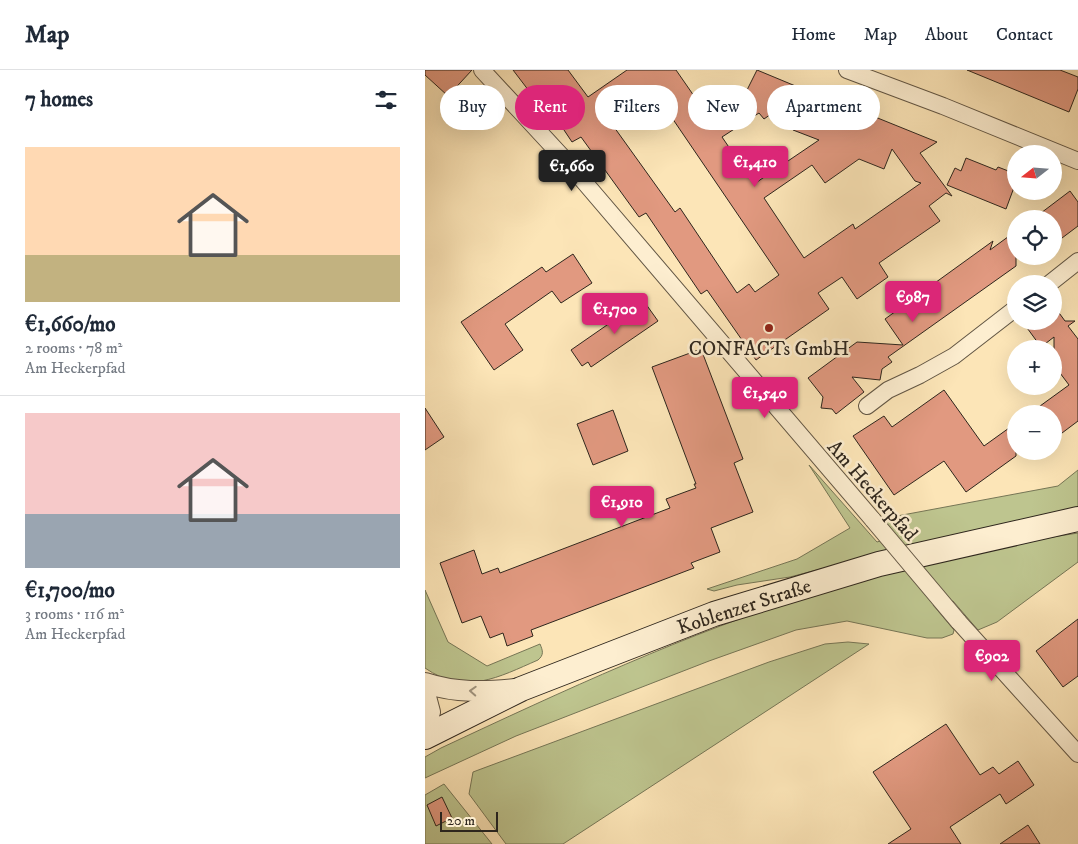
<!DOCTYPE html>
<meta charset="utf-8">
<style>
:root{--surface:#fff;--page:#f6f6f7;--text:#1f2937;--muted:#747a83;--line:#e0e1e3;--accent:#db2777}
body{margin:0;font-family:"IM FELL DW Pica",serif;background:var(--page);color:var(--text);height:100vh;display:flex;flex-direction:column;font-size:19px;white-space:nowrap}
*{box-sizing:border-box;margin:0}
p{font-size:16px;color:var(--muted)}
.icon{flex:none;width:28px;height:28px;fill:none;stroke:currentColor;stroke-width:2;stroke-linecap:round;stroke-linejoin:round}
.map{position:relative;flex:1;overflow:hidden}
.drawer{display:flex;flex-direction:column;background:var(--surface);width:425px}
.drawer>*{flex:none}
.hud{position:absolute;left:15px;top:15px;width:475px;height:45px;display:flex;gap:10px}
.needle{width:32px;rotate:253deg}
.fabs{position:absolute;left:582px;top:75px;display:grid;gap:10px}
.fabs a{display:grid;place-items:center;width:55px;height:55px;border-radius:50%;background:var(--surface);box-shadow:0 5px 20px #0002;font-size:25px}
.scale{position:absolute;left:15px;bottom:12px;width:58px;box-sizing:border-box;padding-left:5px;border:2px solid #2e261d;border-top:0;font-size:14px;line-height:18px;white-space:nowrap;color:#2e261d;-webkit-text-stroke:4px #fdeed0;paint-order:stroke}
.price{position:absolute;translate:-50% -42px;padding:0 11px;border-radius:5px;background:var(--accent);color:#fff;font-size:16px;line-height:32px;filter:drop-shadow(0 1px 2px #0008)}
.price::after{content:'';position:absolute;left:50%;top:30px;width:15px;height:11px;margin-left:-8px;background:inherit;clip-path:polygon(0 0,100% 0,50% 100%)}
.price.selected{background:#222;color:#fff}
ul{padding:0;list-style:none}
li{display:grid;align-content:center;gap:10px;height:265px;padding:0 25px}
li+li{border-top:1px solid var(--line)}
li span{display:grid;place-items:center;height:155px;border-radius:0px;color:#555}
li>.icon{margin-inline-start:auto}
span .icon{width:90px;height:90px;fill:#fffc;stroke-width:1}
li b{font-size:21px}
h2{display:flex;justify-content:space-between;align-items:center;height:60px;padding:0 25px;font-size:21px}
.chip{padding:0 18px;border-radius:22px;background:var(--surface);box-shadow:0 5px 20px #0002;font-size:18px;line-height:45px}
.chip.selected{background:var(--accent);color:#fff}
header{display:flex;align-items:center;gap:30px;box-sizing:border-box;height:70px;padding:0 25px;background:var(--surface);border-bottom:1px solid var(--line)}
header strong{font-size:24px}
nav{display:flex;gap:28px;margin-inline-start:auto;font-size:18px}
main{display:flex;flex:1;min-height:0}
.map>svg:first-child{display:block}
.green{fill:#bec58f;stroke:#767656}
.building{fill:#e19980;stroke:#2e261d;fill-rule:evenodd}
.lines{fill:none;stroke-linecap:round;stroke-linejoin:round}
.minor-casing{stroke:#625644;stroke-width:18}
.tertiary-casing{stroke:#625644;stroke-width:22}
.secondary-casing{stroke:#2e261d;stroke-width:26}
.minor{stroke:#fdeed0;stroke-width:16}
.tertiary{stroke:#fdeed0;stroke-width:20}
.secondary{stroke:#fdeed0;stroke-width:24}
.minor-bridge-casing{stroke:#625644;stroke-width:18;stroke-linecap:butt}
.minor-bridge{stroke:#fdeed0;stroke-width:16}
.oneway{stroke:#a0947f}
.poi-dot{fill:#8f2418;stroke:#fdeed0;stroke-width:2}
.labels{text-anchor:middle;stroke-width:5;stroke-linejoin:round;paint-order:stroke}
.poi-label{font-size:20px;fill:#2e261d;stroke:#fdeed0}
.street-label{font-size:20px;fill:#2e261d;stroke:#fdeed0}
</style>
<header>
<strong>Map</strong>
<nav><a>Home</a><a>Map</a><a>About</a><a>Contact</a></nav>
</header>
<main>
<section class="drawer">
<h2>7 homes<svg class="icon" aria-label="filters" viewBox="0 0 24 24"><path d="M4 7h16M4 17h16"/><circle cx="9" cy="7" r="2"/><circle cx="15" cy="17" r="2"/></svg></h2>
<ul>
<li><span style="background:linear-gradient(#ffd9b3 70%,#c2b280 0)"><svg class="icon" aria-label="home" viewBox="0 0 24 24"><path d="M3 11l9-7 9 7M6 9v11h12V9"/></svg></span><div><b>€1,660/mo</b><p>2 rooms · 78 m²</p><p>Am Heckerpfad</p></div></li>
<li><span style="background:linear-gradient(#f6c9c9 65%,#9aa5b1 0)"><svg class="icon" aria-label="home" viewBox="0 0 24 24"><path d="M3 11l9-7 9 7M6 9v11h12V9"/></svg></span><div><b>€1,700/mo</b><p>3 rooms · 116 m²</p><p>Am Heckerpfad</p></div></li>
</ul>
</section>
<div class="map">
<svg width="653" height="774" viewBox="0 0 653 774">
<rect width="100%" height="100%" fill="#fce5b7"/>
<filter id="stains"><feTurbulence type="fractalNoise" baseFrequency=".004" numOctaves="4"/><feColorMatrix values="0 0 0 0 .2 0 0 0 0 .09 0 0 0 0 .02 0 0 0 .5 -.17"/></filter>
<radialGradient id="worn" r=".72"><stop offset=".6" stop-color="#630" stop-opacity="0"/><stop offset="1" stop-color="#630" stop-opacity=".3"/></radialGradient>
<!-- green -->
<g class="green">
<polygon points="384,395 452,472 471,466 456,449 633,416 653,400 653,440 495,473 365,507 312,515 289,521 282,519 372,489 425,458"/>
<path d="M653,463V492L572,552L553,560L528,531L508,535L529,560L528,564L517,568H502L422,551L371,560L284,591L91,666L0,708V687L16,678C138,621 262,563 391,523C476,496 565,476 653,463Z"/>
<path d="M0,520L23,572L62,596L115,574C118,581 119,585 113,590C74,607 40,626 0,598Z"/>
<polygon points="423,572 444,574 138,774 81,774 44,724 48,702 344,592 400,574"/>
<polygon points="19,714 67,774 0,774 0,725"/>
</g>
<!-- building -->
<g class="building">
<polygon points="0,0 47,0 23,26 0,5"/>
<path d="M88,0H143L163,27L202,0H251L285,49L320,24L332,0L397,27L399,23L419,32L418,34L512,72L495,83L527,126L521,123L504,136L515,151L454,193L463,207L432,229L417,207L393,223L404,239L331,290L282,220L276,224L221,143L214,147L156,67L147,72L139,60L117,38ZM228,20L354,205L330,222L324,214L312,223L255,138L250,142L184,50ZM349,42L372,51L368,60L394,70L329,114L297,67L334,43L339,49ZM467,79L490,111L496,113L430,159L428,154L379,188L339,128L387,95L400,113L434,89L459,99Z"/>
<polygon points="542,0 635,0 653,7 653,19 644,42"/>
<polygon points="541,88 571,100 573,97 591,104 591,112 581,139 522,115 530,98 536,101"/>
<polygon points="645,121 653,132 653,156 629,174 629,149 608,149"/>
<polygon points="591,161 591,196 463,287 467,292 457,299 455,310 427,307 439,322 411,344 407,339 396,338 398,327 383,308 432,272 478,275 460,249 568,171 565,180"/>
<polygon points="148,184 167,213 136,233 127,221 80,254 98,280 69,300 36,252 117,197 121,202"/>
<polygon points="218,230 233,251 166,297 163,292 157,296 146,280"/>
<polygon points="629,236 640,251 650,251 643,256 653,269 653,351 629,369 629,344 604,344 644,315 629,295 629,267 616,277 597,251 629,251"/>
<polygon points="276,279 318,389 309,393 328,442 286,458 295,482 266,493 269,498 106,560 108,566 82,576 78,563 65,568 56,546 37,553 15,493 49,480 57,504 73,498 75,503 245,438 241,429 271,418 269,414 271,414 227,297"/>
<polygon points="519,320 559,376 591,353 591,386 541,422 519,391 469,425 428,366 459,346 467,357"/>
<polygon points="0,338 19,367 0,380"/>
<polygon points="188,340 203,381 168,395 152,354"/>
<polygon points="653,549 653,606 638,617 611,581"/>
<polygon points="521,654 555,705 568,697 574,704 593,691 609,715 581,734 575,724 525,757 536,774 463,774 486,759 448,702"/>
<polygon points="17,727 27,748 11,756 2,735"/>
<polygon points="603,755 615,774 575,774"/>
</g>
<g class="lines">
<defs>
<g id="minor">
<polyline points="57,0 143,93 448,450"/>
<polyline points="422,0 518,36 653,91"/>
<polyline points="624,214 653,191"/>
<polyline points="442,336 463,320 495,305 529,286 591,238"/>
<polyline points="533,551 653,684"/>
</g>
<g id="tertiary">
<path d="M0,613C30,623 60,622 91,619"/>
<polyline points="0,623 5,642 0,658"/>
</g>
<polyline id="secondary" points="0,667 96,619 289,544 454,494 653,449"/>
</defs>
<!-- minor casing -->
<use href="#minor" class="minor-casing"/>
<!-- tertiary casing -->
<use href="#tertiary" class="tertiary-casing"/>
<!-- secondary casing -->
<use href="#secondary" class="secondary-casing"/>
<!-- minor -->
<use href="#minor" class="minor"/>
<!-- tertiary -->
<use href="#tertiary" class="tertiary"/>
<!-- secondary -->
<use href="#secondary" class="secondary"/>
<defs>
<polyline id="minor-bridge" points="448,450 533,551"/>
</defs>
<!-- minor-bridge casing -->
<use href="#minor-bridge" class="minor-bridge-casing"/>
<!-- minor-bridge -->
<use href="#minor-bridge" class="minor-bridge"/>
</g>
<!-- one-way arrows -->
<defs><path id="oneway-chevron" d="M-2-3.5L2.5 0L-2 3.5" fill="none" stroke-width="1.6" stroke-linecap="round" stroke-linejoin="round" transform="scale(1.25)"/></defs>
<use class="oneway" href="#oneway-chevron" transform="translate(48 621) rotate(-177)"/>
<!-- markers -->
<circle class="poi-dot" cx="344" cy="258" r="5"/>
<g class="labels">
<!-- poi labels -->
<g class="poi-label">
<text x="344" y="285">CONFACTs GmbH</text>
</g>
<!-- street labels -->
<g class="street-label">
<text transform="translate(448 420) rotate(49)" y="7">Am Heckerpfad</text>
<text transform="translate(319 536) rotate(-18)" y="7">Koblenzer Straße</text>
</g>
</g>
<rect width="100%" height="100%" filter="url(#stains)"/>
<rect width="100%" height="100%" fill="url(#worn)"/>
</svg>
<div class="fabs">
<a><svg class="needle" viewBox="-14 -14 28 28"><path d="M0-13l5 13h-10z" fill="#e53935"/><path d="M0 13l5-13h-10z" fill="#747a83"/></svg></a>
<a><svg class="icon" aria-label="locate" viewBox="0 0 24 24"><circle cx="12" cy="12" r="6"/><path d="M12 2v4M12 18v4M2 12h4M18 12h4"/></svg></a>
<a><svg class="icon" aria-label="layers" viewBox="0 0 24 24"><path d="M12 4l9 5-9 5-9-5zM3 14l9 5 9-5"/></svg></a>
<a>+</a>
<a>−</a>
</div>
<div class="scale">20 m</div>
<b class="price" style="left:330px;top:118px">€1,410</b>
<b class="price selected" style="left:147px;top:122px">€1,660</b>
<b class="price" style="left:488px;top:253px">€987</b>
<b class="price" style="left:190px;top:265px">€1,700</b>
<b class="price" style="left:340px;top:349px">€1,540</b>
<b class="price" style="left:197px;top:458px">€1,910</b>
<b class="price" style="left:567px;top:612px">€902</b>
<div class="hud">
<a class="chip">Buy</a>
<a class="chip selected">Rent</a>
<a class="chip">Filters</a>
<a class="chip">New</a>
<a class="chip">Apartment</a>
</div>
</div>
</main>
